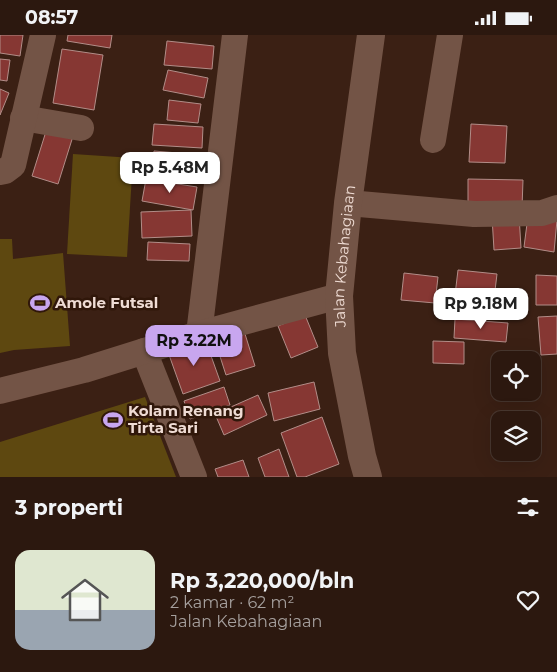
<!DOCTYPE html>
<html lang="id">
<meta charset="utf-8">
<style>
:root{--surface:#2c180f;--page:#342118;--text:#f1f3f6;--muted:#a6a09e;--line:#48372f;--accent:#c8a6ef}
body{margin:0;font-family:Montserrat,sans-serif;background:var(--page);color:var(--text);height:100vh;display:flex;flex-direction:column;font-size:19px;white-space:nowrap}
*{box-sizing:border-box;margin:0}
p{font-size:16px;color:var(--muted)}
.icon{flex:none;width:28px;height:28px;fill:none;stroke:currentColor;stroke-width:2;stroke-linecap:round;stroke-linejoin:round}
.map{position:relative;height:442px;overflow:hidden}
.side{display:flex;flex-direction:column;background:var(--surface);flex:1}
.side>*{flex:none}
.tools{position:absolute;left:491px;top:316px;display:grid;gap:10px}
.tools a{display:grid;place-items:center;width:50px;height:50px;border-radius:10px;background:var(--surface);box-shadow:0 5px 20px #0002,0 0 0 1px var(--line);font-size:25px}
.price{position:absolute;translate:-50% -42px;padding:0 11px;border-radius:10px;background:#fff;color:#222;font-size:16px;line-height:32px;filter:drop-shadow(0 1px 2px #0008)}
.price::after{content:'';position:absolute;left:50%;top:30px;width:15px;height:11px;margin-left:-8px;background:inherit;clip-path:polygon(0 0,100% 0,50% 100%)}
.price.on{background:var(--accent);color:#111}
ul{padding:0;list-style:none}
li{display:flex;align-items:center;gap:15px;height:125px;padding:0 15px}
li+li{border-top:1px solid var(--line)}
li span{display:grid;place-items:center;flex:none;width:140px;height:100px;border-radius:15px;color:#555}
li>.icon{margin-inline-start:auto}
span .icon{width:60px;height:60px;fill:#fffc;stroke-width:1}
li b{font-size:21px}
h2{display:flex;justify-content:space-between;align-items:center;height:60px;padding:0 15px;font-size:21px}
.status{display:flex;justify-content:space-between;align-items:center;height:35px;padding:0 25px;background:var(--surface);direction:ltr}
.status svg{height:14px;fill:currentColor}
.map>svg:first-child{display:block}
.green{fill:#5e4810}
.building{fill:#863733;stroke:#b28d88}
.lines{fill:none;stroke-linecap:round;stroke-linejoin:round}
.minor{stroke:#735446;stroke-width:26}
.tertiary{stroke:#735446;stroke-width:28}
.labels{text-anchor:middle;stroke-width:5;stroke-linejoin:round;paint-order:stroke}
.street-label{font-size:15px;fill:#efdcd4;stroke:#30170a}
.poi-label{font-size:15px;font-weight:bold;fill:#efdcd4;stroke:#30170a;text-anchor:start}
</style>
<div class="status"><b>08:57</b><svg viewBox="0 0 49 12"><path d="M0 12V9h3v3zM5 12V6h3v6zM10 12V3h3v9zM15 12V0h3v12zM26 1h20v11H26zM47 4h2v5h-2z"/></svg></div>
<div class="map">
<svg width="557" height="442" viewBox="0 0 557 442">
<rect width="100%" height="100%" fill="#3b2014"/>
<!-- green -->
<g class="green">
<polygon points="73,119 133,123 127,222 67,219"/>
<polygon points="0,204 12,204 13,224 63,218 70,311 14,315 0,318"/>
<polygon points="145,362 176,442 0,442 0,407"/>
</g>
<!-- building -->
<g class="building">
<polygon points="0,0 23,0 20,21 0,18"/>
<polygon points="68,0 112,0 110,13 67,6"/>
<polygon points="167,6 214,11 212,34 164,30"/>
<polygon points="62,14 103,20 94,75 53,68"/>
<polygon points="0,24 10,25 7,46 0,45"/>
<polygon points="168,35 208,43 204,63 163,55"/>
<polygon points="0,54 9,58 0,80"/>
<polygon points="169,65 201,69 198,88 167,85"/>
<polygon points="154,89 203,92 202,113 152,110"/>
<polygon points="471,89 507,91 505,128 469,127"/>
<polygon points="48,90 74,98 58,149 32,141"/>
<polygon points="154,116 202,120 199,147 152,143"/>
<polygon points="146,144 197,152 193,175 142,166"/>
<polygon points="468,144 523,145 522,173 468,172"/>
<polygon points="191,175 192,201 142,203 141,177"/>
<polygon points="519,180 521,213 494,215 492,182"/>
<polygon points="528,181 557,185 554,217 524,212"/>
<polygon points="148,207 190,209 189,226 147,225"/>
<polygon points="458,235 497,239 494,264 455,260"/>
<polygon points="404,238 438,242 435,268 401,265"/>
<polygon points="536,240 557,241 557,270 536,270"/>
<polygon points="305,280 318,312 291,323 278,291"/>
<polygon points="557,281 557,319 541,320 538,282"/>
<polygon points="455,284 508,288 506,307 454,303"/>
<polygon points="245,299 255,331 226,340 216,309"/>
<polygon points="205,304 220,346 183,359 168,317"/>
<polygon points="433,306 464,307 464,329 433,328"/>
<polygon points="314,347 320,374 274,386 268,358"/>
<polygon points="224,352 230,370 190,384 184,366"/>
<polygon points="258,360 267,380 224,400 215,379"/>
<polygon points="322,382 339,429 305,442 297,442 281,398"/>
<polygon points="279,414 289,442 265,442 258,423"/>
<polygon points="243,425 249,442 218,442 215,434"/>
</g>
<g class="lines">
<!-- minor -->
<g class="minor">
<polyline points="23,83 81,93"/>
<polyline points="433,105 450,0"/>
<polyline points="0,137 5,136 13,130 43,0"/>
<polyline points="348,168 474,179 542,178 557,173"/>
<polyline points="199,299 235,0"/>
<polyline points="144,316 194,442"/>
<polyline points="0,356 84,335 199,299 339,261"/>
</g>
<!-- tertiary -->
<path class="tertiary" id="s1" d="M368,442L362,421L342,318L339,261L348,168L371,0"/>
</g>
<!-- icons -->
<defs>
<symbol id="stadium-bare" viewBox="-9 -9 18 18"><path d="M0-5a6.5 5 0 1 0 0 10a6.5 5 0 1 0 0-10ZM-3.5-1.8h7v3.6h-7Z" fill="#c8a6ef" stroke="#30170a" stroke-width="2.5" paint-order="stroke"/></symbol>
</defs>
<g fill-rule="evenodd">
<use href="#stadium-bare" x="26" y="254" width="28" height="28"/>
<use href="#stadium-bare" x="99" y="371" width="28" height="28"/>
</g>
<g class="labels">
<!-- street labels -->
<g class="street-label">
<text dy="5" stroke="none"><textPath href="#s1" startOffset="224">Jalan Kebahagiaan</textPath></text>
</g>
<!-- poi labels -->
<g class="poi-label">
<text x="55" y="273">Amole Futsal</text>
<text x="128" y="381">Kolam Renang<tspan x="128" dy="17">Tirta Sari</tspan></text>
</g>
</g>
</svg>
<div class="tools">
<a><svg class="icon" aria-label="locate" viewBox="0 0 24 24"><circle cx="12" cy="12" r="6"/><path d="M12 2v4M12 18v4M2 12h4M18 12h4"/></svg></a>
<a><svg class="icon" aria-label="layers" viewBox="0 0 24 24"><path d="M12 4l9 5-9 5-9-5zM3 14l9 5 9-5"/></svg></a>
</div>
<b class="price" style="left:170px;top:159px">Rp 5.48M</b>
<b class="price" style="left:481px;top:295px">Rp 9.18M</b>
<b class="price on" style="left:194px;top:332px">Rp 3.22M</b>
</div>
<section class="side">
<h2>3 properti<svg class="icon" aria-label="filters" viewBox="0 0 24 24"><path d="M4 7h16M4 17h16"/><circle cx="9" cy="7" r="2"/><circle cx="15" cy="17" r="2"/></svg></h2>
<ul>
<li><span style="background:linear-gradient(#dfe7d0 60%,#9aa5b1 0)"><svg class="icon" aria-label="home" viewBox="0 0 24 24"><path d="M3 11l9-7 9 7M6 9v11h12V9"/></svg></span><div><b>Rp 3,220,000/bln</b><p>2 kamar · 62 m²</p><p>Jalan Kebahagiaan</p></div><svg class="icon" aria-label="heart" viewBox="0 0 24 24"><path d="M12 20l-8-8c-3-5 5-10 8-4 3-6 11-1 8 4z"/></svg></li>
</ul>
</section>
